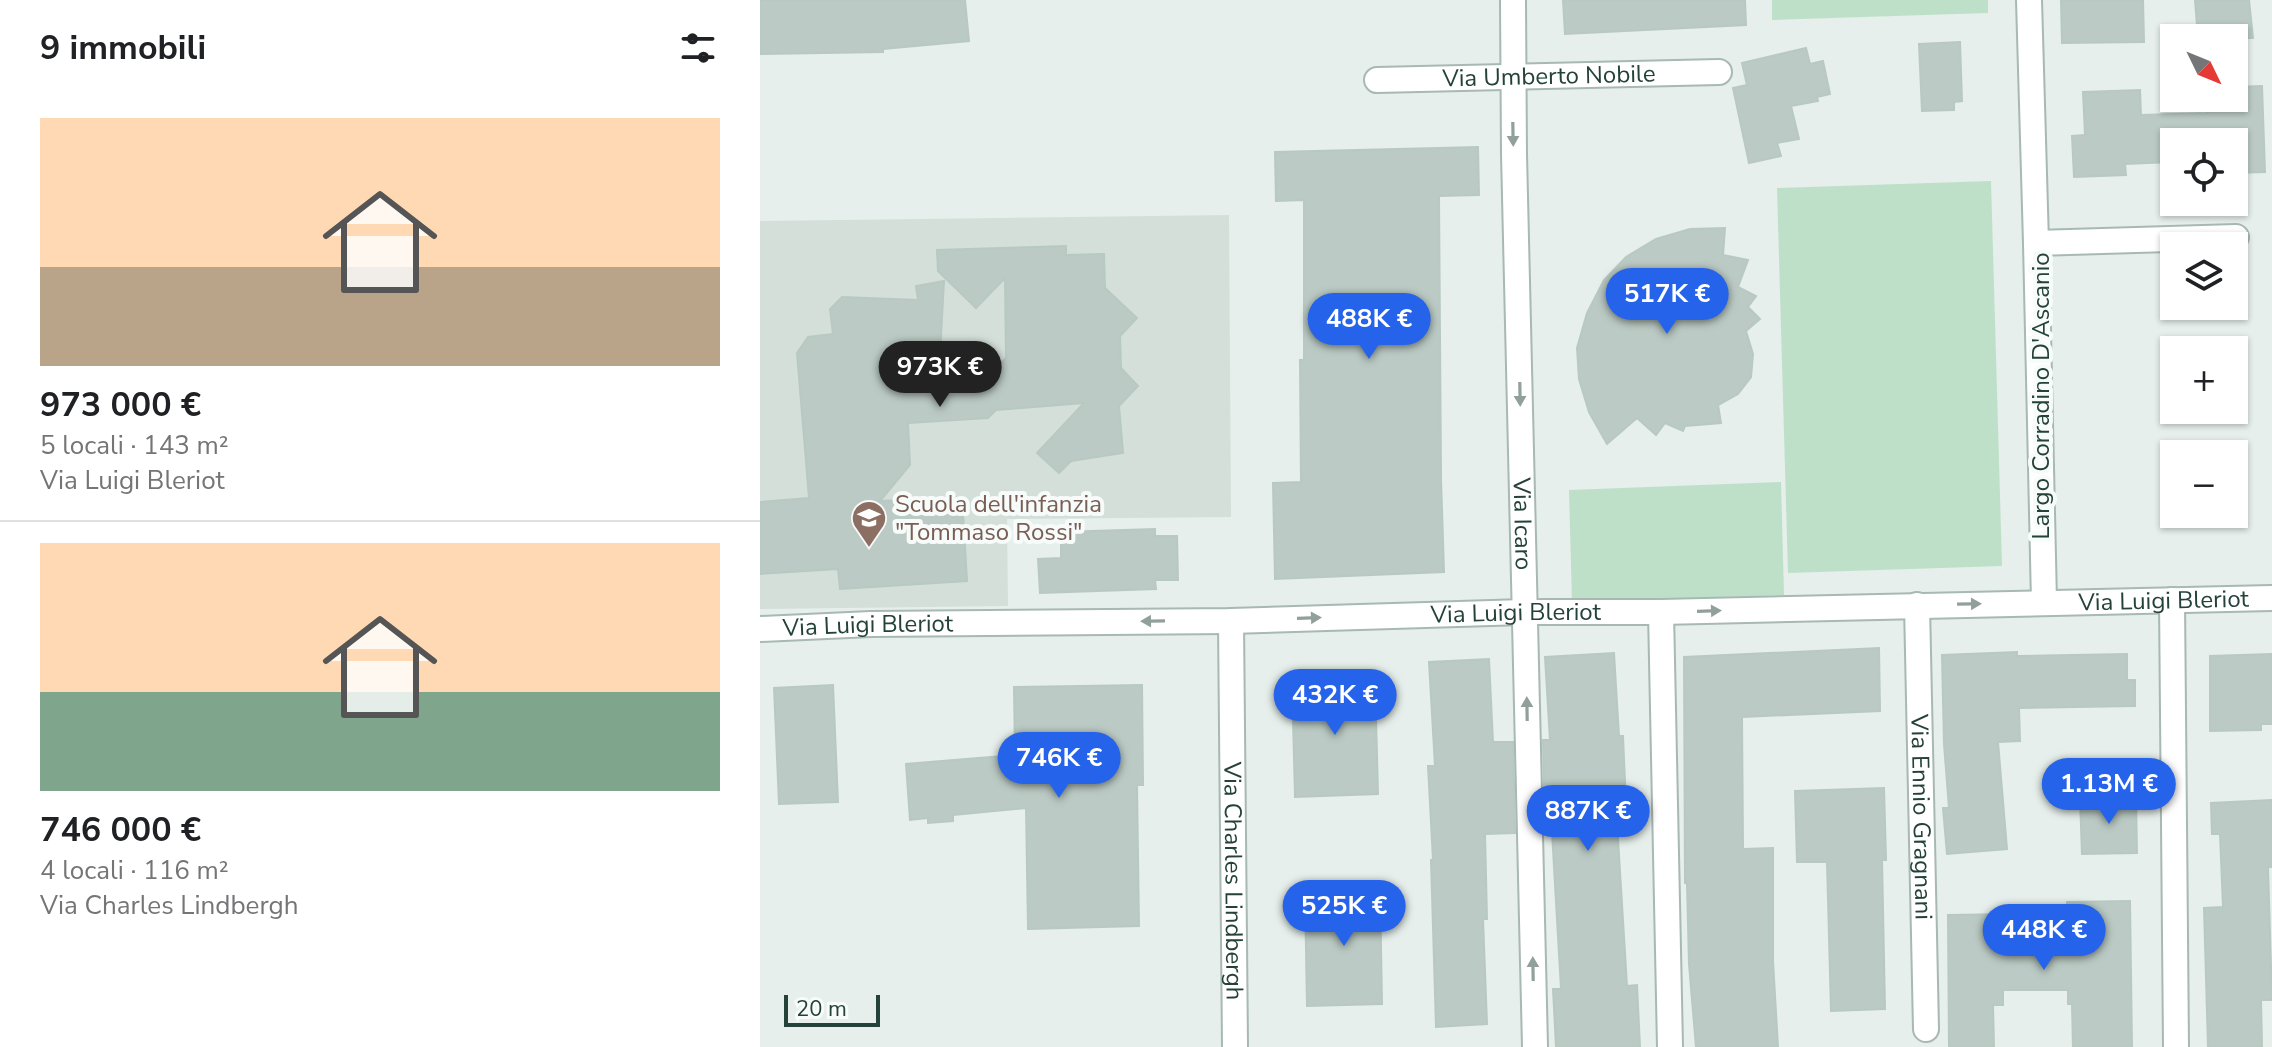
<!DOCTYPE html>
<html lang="it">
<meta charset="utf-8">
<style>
:root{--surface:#fff;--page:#f2f2f2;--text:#202124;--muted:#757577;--line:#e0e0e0;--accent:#2563eb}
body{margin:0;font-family:"Nunito Sans",sans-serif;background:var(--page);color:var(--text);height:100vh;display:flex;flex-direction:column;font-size:30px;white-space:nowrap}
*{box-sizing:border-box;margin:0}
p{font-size:26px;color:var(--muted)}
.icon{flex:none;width:44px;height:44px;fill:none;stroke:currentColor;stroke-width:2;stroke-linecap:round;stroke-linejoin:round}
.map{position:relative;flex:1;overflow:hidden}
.panel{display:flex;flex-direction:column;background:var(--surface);width:760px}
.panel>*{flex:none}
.needle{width:52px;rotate:133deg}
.buttons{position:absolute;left:1400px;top:24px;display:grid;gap:16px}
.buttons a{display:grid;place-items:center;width:88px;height:88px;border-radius:0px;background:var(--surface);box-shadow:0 2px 6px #0004;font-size:40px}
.scale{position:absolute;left:24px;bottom:20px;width:96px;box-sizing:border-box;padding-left:8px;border:4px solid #24423a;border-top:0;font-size:22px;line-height:28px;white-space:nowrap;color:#24423a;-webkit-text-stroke:6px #f7fbf9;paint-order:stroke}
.price{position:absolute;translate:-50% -68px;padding:0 18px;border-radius:28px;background:var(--accent);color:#fff;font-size:26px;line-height:52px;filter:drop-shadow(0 2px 4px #0008)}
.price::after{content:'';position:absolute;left:50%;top:48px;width:24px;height:18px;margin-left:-12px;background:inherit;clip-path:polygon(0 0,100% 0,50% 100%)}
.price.current{background:#222;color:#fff}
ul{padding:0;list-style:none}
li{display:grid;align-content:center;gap:16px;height:424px;padding:0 40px}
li+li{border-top:2px solid var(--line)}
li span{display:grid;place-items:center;height:248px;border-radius:0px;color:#555}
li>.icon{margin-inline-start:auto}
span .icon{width:144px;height:144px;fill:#fffc;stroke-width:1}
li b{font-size:34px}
h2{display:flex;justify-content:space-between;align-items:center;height:96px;padding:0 40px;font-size:34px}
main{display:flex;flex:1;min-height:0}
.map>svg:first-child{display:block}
.built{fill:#d4dfda}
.green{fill:#bfe0c8}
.building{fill:#bbcac4;stroke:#b8c9c2;stroke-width:2}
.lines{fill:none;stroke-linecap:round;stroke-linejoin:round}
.minor-casing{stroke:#a8b8b2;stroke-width:28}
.minor{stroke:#fff;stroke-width:24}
.oneway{fill:#92a09c}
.labels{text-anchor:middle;stroke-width:8;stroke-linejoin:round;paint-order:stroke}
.street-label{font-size:24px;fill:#24423a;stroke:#f7fbf9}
.education-label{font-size:24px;fill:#785e54;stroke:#f7fbf9;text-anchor:start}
</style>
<main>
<section class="panel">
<h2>9 immobili<svg class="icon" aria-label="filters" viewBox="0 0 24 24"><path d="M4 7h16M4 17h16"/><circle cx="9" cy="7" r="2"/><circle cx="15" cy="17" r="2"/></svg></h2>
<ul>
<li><span style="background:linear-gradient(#ffd9b3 60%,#b9a48a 0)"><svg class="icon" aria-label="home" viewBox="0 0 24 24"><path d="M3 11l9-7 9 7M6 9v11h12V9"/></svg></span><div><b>973 000 €</b><p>5 locali · 143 m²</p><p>Via Luigi Bleriot</p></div></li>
<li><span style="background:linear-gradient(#ffd9b3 60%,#7fa58c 0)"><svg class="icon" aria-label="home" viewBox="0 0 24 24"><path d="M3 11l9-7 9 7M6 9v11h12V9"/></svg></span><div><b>746 000 €</b><p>4 locali · 116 m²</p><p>Via Charles Lindbergh</p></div></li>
</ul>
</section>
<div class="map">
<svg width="1512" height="1047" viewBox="0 0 1512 1047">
<rect width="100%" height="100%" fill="#e6efeb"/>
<!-- built -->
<polygon class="built" points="469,215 471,517 247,519 248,606 0,609 0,221"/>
<!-- green -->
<g class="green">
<polygon points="1012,0 1228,0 1228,13 1012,20"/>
<polygon points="1231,181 1242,566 1028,573 1017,188"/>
<polygon points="1021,482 1024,595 812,602 809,490"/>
</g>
<!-- building -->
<g class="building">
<polygon points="0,0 205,0 209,41 123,49 123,52 0,54"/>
<polygon points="803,0 985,0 986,25 805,34"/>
<polygon points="1301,0 1383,0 1384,42 1302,43"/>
<polygon points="1435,0 1489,0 1493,38 1438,38"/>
<polygon points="1200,42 1202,101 1194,102 1194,110 1162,111 1159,44"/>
<polygon points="1046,48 1050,64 1063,61 1070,94 1057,97 1058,101 1031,106 1039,139 1017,143 1021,156 989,163 973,88 987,85 982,63"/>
<polygon points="1502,86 1505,172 1474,173 1474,142 1411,142 1411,162 1365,164 1366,175 1314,177 1312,136 1325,135 1323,92 1380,90 1381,115 1447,113 1447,98 1474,98 1474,87"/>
<polygon points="718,147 719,195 679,196 681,479 684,572 515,579 513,483 541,482 540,360 544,360 544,200 516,201 515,152"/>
<polygon points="965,228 963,255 988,260 978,287 996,296 988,307 1000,319 986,331 993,354 991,377 978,394 958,405 961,423 925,426 923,431 905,423 896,435 877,418 847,444 829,412 819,379 817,348 827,313 844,280 866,257 896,239 930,229"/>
<polygon points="306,246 306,255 344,254 345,288 377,318 360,336 361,368 378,386 359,406 363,453 311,461 299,473 277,453 324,403 236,410 228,418 148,423 150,465 120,501 202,497 207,581 80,589 78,569 0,574 0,502 49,498 37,353 48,337 73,334 70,309 82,297 158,300 156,286 184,281 179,373 229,373 246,358 245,278 216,308 178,271 177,250"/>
<polygon points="395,529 395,536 417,536 418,580 395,580 396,589 280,593 278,559 301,558 301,532"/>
<polygon points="1119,648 1120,711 982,717 983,849 1013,848 1013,961 1018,1047 936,1047 929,964 927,883 925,883 924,657"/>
<polygon points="1257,652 1257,656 1367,654 1367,680 1375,680 1375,706 1259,708 1260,741 1238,742 1247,849 1187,854 1183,808 1189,808 1184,744 1182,655"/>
<polygon points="854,653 859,736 863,736 866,805 856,806 867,986 877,985 880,1047 796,1047 793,989 801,989 792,832 785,832 783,740 790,740 785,657"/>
<polygon points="1512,654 1512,724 1501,724 1501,730 1450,731 1450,656"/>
<polygon points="729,659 733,742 753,742 755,833 725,834 727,919 723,919 727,1024 676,1027 671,860 673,860 668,766 675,766 669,662"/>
<polygon points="615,678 618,794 535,797 532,680"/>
<polygon points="73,685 78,802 19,804 14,688"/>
<polygon points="382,685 383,785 377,785 379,926 268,929 266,808 193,815 193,821 168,823 168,818 150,820 146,764 255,755 254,687"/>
<polygon points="1124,788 1126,860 1122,860 1125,1009 1071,1011 1067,862 1037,862 1035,791"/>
<polygon points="1376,798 1377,853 1322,854 1320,799"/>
<polygon points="1512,800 1512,867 1508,867 1512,1000 1501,1000 1502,1047 1448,1047 1444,908 1463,907 1460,834 1452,834 1451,803"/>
<polygon points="620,890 622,1004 547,1006 545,892"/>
<polygon points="1370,901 1372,1047 1313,1047 1312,1004 1308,1004 1308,990 1243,990 1243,1005 1233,1005 1234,1047 1189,1047 1188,915 1251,914 1251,933 1307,932 1307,902"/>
</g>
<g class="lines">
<defs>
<g id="minor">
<path id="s1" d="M753,0L754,154L775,1047"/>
<polyline points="1269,0 1276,243"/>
<path id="s2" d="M617,80L959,72"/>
<polyline points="1412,600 1416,1047"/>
<polyline points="1284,602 1276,243 1476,237"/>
<path id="s3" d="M1157,605L1166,1029"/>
<polyline points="901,612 910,1047"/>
<path id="s4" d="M471,621L475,1047"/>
<path id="s5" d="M0,629L111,624L471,621L764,612H901L1512,598"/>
</g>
</defs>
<!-- minor casing -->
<use href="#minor" class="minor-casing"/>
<!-- minor -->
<use href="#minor" class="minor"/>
</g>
<!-- one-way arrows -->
<defs><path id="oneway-solid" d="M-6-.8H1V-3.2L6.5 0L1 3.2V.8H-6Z" transform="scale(2)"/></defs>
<g class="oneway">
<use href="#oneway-solid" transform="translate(753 134) rotate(89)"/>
<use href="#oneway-solid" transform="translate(760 394) rotate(89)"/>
<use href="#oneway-solid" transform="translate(1209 604) rotate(-1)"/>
<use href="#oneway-solid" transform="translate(949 611) rotate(-2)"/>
<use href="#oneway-solid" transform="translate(549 618) rotate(-2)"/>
<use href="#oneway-solid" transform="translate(393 621) rotate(179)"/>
<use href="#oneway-solid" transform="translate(767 709) rotate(-91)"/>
<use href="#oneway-solid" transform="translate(773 969) rotate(-91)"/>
</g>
<!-- icons -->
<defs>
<symbol id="school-pin" viewBox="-11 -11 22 30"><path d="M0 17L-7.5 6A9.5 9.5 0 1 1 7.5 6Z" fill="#8d6e63" stroke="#f7fbf9"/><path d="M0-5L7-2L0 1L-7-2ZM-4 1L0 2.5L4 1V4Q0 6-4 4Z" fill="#fff"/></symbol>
</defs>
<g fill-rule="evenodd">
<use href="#school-pin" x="89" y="498" width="40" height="54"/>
</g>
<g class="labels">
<!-- street labels -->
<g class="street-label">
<text dy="8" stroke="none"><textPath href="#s2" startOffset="172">Via Umberto Nobile</textPath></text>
<text transform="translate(1281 396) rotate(-90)" y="8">Largo Corradino D'Ascanio</text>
<text dy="8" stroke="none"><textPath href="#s1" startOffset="524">Via Icaro</textPath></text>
<text dy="8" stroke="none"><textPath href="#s5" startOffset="1404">Via Luigi Bleriot</textPath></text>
<text dy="8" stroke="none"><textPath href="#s5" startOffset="756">Via Luigi Bleriot</textPath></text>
<text dy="8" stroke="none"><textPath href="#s5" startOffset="108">Via Luigi Bleriot</textPath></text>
<text dy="8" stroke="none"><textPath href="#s3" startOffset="212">Via Ennio Gragnani</textPath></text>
<text dy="8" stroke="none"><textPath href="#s4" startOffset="260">Via Charles Lindbergh</textPath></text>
</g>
<!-- education labels -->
<g class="education-label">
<text x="135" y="512">Scuola dell'infanzia<tspan x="135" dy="28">"Tommaso Rossi"</tspan></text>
</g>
</g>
</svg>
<div class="buttons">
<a><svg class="needle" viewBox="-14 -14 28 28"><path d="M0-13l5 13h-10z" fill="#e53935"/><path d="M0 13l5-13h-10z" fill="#757577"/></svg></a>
<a><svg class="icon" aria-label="locate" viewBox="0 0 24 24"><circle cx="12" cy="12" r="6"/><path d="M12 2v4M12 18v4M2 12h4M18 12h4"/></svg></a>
<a><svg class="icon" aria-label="layers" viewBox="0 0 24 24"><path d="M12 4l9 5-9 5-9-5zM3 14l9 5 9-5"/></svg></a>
<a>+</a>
<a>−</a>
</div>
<div class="scale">20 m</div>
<b class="price" style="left:907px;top:336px">517K €</b>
<b class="price" style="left:609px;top:361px">488K €</b>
<b class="price current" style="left:180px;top:409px">973K €</b>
<b class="price" style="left:575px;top:737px">432K €</b>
<b class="price" style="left:299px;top:800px">746K €</b>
<b class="price" style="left:1349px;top:826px">1.13M €</b>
<b class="price" style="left:828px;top:853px">887K €</b>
<b class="price" style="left:584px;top:948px">525K €</b>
<b class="price" style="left:1284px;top:972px">448K €</b>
</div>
</main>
